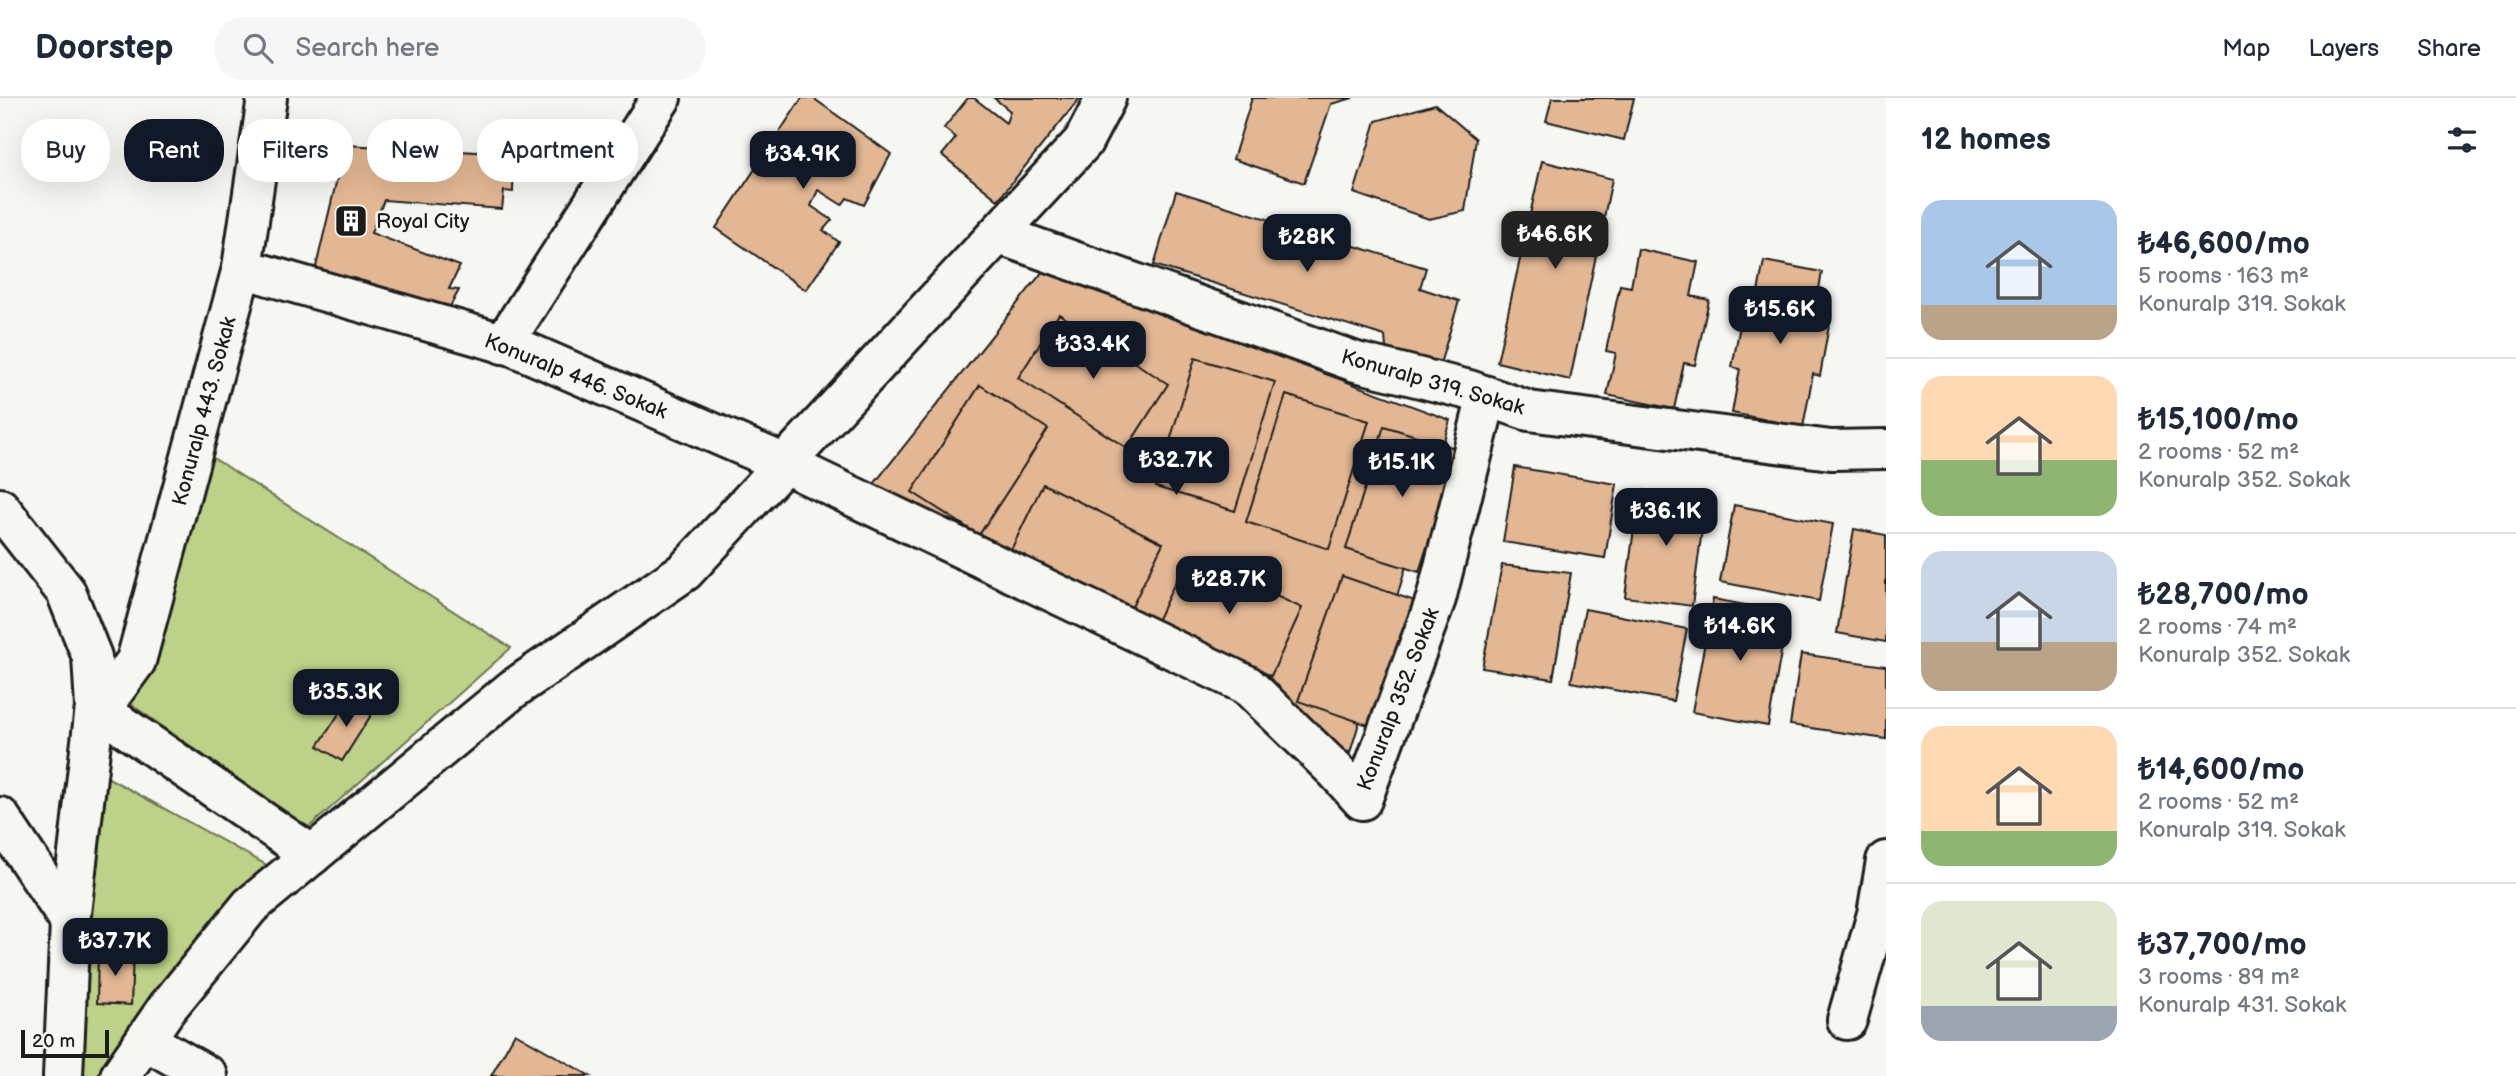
<!DOCTYPE html>
<meta charset="utf-8">
<style>
:root{--surface:#fff;--page:#f6f6f7;--text:#1f2937;--muted:#747a83;--line:#e0e1e3;--accent:#111827}
body{margin:0;font-family:"Balsamiq Sans",sans-serif;background:var(--page);color:var(--text);height:100vh;display:flex;flex-direction:column;font-size:26px;white-space:nowrap}
*{box-sizing:border-box;margin:0}
p{font-size:23px;color:var(--muted)}
.icon{flex:none;width:38px;height:38px;fill:none;stroke:currentColor;stroke-width:2;stroke-linecap:round;stroke-linejoin:round}
.map{position:relative;flex:1;overflow:hidden}
.drawer{display:flex;flex-direction:column;background:var(--surface);width:630px}
.drawer>*{flex:none}
.top-card{position:absolute;left:21px;top:21px;width:665px;height:63px;display:flex;gap:14px}
.scale{position:absolute;left:21px;bottom:18px;width:88px;box-sizing:border-box;padding-left:7px;border:4px solid #1c1c1c;border-top:0;font-size:19px;line-height:24px;white-space:nowrap;color:#1c1c1c;-webkit-text-stroke:5px #f6f6f2;paint-order:stroke}
.price{position:absolute;translate:-50% -60px;padding:0 16px;border-radius:14px;background:var(--accent);color:#fff;font-size:23px;line-height:46px;filter:drop-shadow(0 2px 4px #0008)}
.price::after{content:'';position:absolute;left:50%;top:42px;width:21px;height:16px;margin-left:-10px;background:inherit;clip-path:polygon(0 0,100% 0,50% 100%)}
.price.current{background:#222;color:#fff}
ul{padding:0;list-style:none}
li{display:flex;align-items:center;gap:21px;height:175px;padding:0 35px}
li+li{border-top:2px solid var(--line)}
li span{display:grid;place-items:center;flex:none;width:196px;height:140px;border-radius:21px;color:#555}
li>.icon{margin-inline-start:auto}
span .icon{width:84px;height:84px;fill:#fffc;stroke-width:1}
li b{font-size:30px}
h2{display:flex;justify-content:space-between;align-items:center;height:84px;padding:0 35px;font-size:30px}
.tag{padding:0 24px;border-radius:28px;background:var(--surface);box-shadow:0 7px 28px #0002;font-size:24px;line-height:63px}
.tag.current{background:var(--accent);color:#fff}
header{display:flex;align-items:center;gap:42px;box-sizing:border-box;height:98px;padding:0 35px;background:var(--surface);border-bottom:2px solid var(--line)}
header strong{font-size:33px}
nav{display:flex;gap:38px;margin-inline-start:auto;font-size:24px}
.search{width:490px;height:63px;background:var(--page);display:flex;align-items:center;gap:18px;box-sizing:border-box;padding:0 24px;border-radius:28px;color:var(--muted);font-size:26px}
main{display:flex;flex:1;min-height:0}
.map>svg:first-child{display:block}
.green{fill:#bdd288;stroke:#6c7752;stroke-width:2}
.building{fill:#e3b794;stroke:#1c1c1c;stroke-width:2}
.lines{fill:none;stroke-linecap:round;stroke-linejoin:round}
.minor-casing{stroke:#1c1c1c;stroke-width:44}
.minor{stroke:#f6f6f2;stroke-width:38}
.labels{text-anchor:middle;stroke-width:5;stroke-linejoin:round;paint-order:stroke}
.poi-label{font-size:21px;fill:#1c1c1c;stroke:#f6f6f2;text-anchor:start}
.street-label{font-size:21px;fill:#1c1c1c;stroke:#f6f6f2}
</style>
<header>
<strong>Doorstep</strong>
<div class="search"><svg class="icon" aria-label="search" viewBox="0 0 24 24"><circle cx="10" cy="10" r="6"/><path d="M15 15l6 6"/></svg>Search here</div>
<nav><a>Map</a><a>Layers</a><a>Share</a></nav>
</header>
<main>
<div class="map">
<svg width="1886" height="978" viewBox="0 0 1886 978">
<rect width="100%" height="100%" fill="#f6f6f2"/>
<filter id="ink" filterUnits="userSpaceOnUse"><feTurbulence type="fractalNoise" baseFrequency=".0143" numOctaves="2"/><feDisplacementMap in="SourceGraphic" scale="14" xChannelSelector="R" yChannelSelector="G"/><feConvolveMatrix kernelMatrix="1 2 1 2 8 2 1 2 1" color-interpolation-filters="sRGB"/></filter>
<g filter="url(#ink)">
<!-- green -->
<g class="green">
<polygon points="199,351 511,550 308,730 132,607"/>
<polygon points="105,678 272,770 209,827 104,972 96,978 82,978 78,867"/>
</g>
<!-- building -->
<g class="building">
<polygon points="802,0 813,0 891,56 864,107 847,100 842,107 818,92 811,108 832,122 823,132 839,144 806,192 716,130"/>
<polygon points="968,0 974,0 1006,25 1010,13 994,0 1080,0 998,102 942,57 956,40 944,30"/>
<polygon points="1252,0 1353,0 1331,6 1304,85 1233,61"/>
<polygon points="1552,0 1634,0 1624,42 1546,23"/>
<polygon points="1435,6 1476,41 1465,113 1429,121 1354,95 1376,23"/>
<polygon points="345,47 514,56 513,94 504,93 502,111 384,102 371,135 460,168 449,191 459,192 445,218 314,177"/>
<polygon points="1542,63 1612,81 1570,282 1497,264"/>
<polygon points="1176,93 1426,170 1420,190 1459,203 1440,266 1386,250 1385,238 1154,167"/>
<polygon points="1638,151 1698,164 1691,198 1709,202 1695,267 1684,265 1674,311 1607,297 1616,255 1606,253 1620,187 1631,189"/>
<polygon points="1764,163 1822,174 1815,214 1831,216 1820,278 1813,276 1803,329 1732,315 1740,271 1732,269 1745,202 1755,209"/>
<polygon points="1044,172 1450,322 1350,655 851,415"/>
<polygon points="1059,216 1168,286 1127,350 1018,280"/>
<polygon points="1195,260 1275,284 1235,413 1156,389"/>
<polygon points="980,287 1048,331 979,437 912,394"/>
<polygon points="1286,297 1369,323 1329,451 1246,424"/>
<polygon points="1384,328 1458,351 1419,474 1346,451"/>
<polygon points="1515,369 1617,386 1605,460 1503,444"/>
<polygon points="1043,386 1163,445 1129,515 1009,456"/>
<polygon points="1639,392 1706,401 1692,508 1625,499"/>
<polygon points="1734,407 1833,426 1819,503 1720,484"/>
<polygon points="1854,431 1886,437 1886,544 1837,535"/>
<polygon points="1188,457 1302,510 1271,578 1156,525"/>
<polygon points="1502,467 1571,475 1553,581 1482,570"/>
<polygon points="1342,478 1415,503 1371,628 1298,603"/>
<polygon points="1713,501 1788,515 1768,628 1692,614"/>
<polygon points="1585,511 1687,531 1673,603 1571,584"/>
<polygon points="1801,556 1886,568 1886,641 1790,627"/>
<polygon points="350,599 373,614 342,663 318,648"/>
<polygon points="98,852 133,856 131,907 97,905"/>
<polygon points="515,935 590,978 491,978"/>
</g>
<g class="lines">
<defs>
<g id="minor">
<polyline points="998,136 1356,264 1469,292 1529,313 1831,352 1886,351"/>
<polyline points="242,170 513,248 785,366 1247,587 1336,673 1362,702 1436,501 1487,298"/>
<polyline points="503,246 661,0"/>
<polyline points="0,410 66,494 92,559 95,609 70,824 63,978"/>
<polyline points="95,609 312,757"/>
<polyline points="100,612 136,563 242,170 267,0"/>
<polyline points="0,719 70,824"/>
<polyline points="1847,922 1877,816 1886,763"/>
<polyline points="145,942 208,978"/>
<polyline points="120,978 167,910 250,808 513,591 685,473 1083,44 1106,0"/>
</g>
</defs>
<!-- minor casing -->
<use href="#minor" class="minor-casing"/>
<!-- minor -->
<use href="#minor" class="minor"/>
</g>
</g>
<!-- icons -->
<defs>
<symbol id="building-square" viewBox="-11 -11 22 22"><rect x="-9" y="-9" width="18" height="18" rx="4" fill="#1c1c1c" stroke="#f6f6f2"/><path d="M-4-6H4V6H1V3H-1V6H-4ZM-2.5-4.3h1.7v1.8h-1.7ZM.8-4.3h1.7v1.8H.8ZM-2.5-1h1.7V.8h-1.7ZM.8-1h1.7V.8H.8Z" fill="#fff"/></symbol>
</defs>
<g fill-rule="evenodd">
<use href="#building-square" x="332" y="104" width="38" height="38"/>
</g>
<g class="labels">
<!-- poi labels -->
<g class="poi-label">
<text x="376" y="130">Royal City</text>
</g>
<!-- street labels -->
<g class="street-label">
<text transform="translate(576 278) rotate(22)" y="7">Konuralp 446. Sokak</text>
<text transform="translate(1433 284) rotate(16)" y="7">Konuralp 319. Sokak</text>
<text transform="translate(204 313) rotate(-75)" y="7">Konuralp 443. Sokak</text>
<text transform="translate(1398 601) rotate(-69)" y="7">Konuralp 352. Sokak</text>
</g>
</g>
</svg>
<div class="scale">20 m</div>
<b class="price" style="left:803px;top:93px">₺34.9K</b>
<b class="price current" style="left:1555px;top:173px">₺46.6K</b>
<b class="price" style="left:1307px;top:176px">₺28K</b>
<b class="price" style="left:1780px;top:248px">₺15.6K</b>
<b class="price" style="left:1093px;top:283px">₺33.4K</b>
<b class="price" style="left:1176px;top:399px">₺32.7K</b>
<b class="price" style="left:1402px;top:401px">₺15.1K</b>
<b class="price" style="left:1666px;top:450px">₺36.1K</b>
<b class="price" style="left:1229px;top:518px">₺28.7K</b>
<b class="price" style="left:1740px;top:565px">₺14.6K</b>
<b class="price" style="left:346px;top:631px">₺35.3K</b>
<b class="price" style="left:115px;top:880px">₺37.7K</b>
<div class="top-card">
<a class="tag">Buy</a>
<a class="tag current">Rent</a>
<a class="tag">Filters</a>
<a class="tag">New</a>
<a class="tag">Apartment</a>
</div>
</div>
<section class="drawer">
<h2>12 homes<svg class="icon" aria-label="filters" viewBox="0 0 24 24"><path d="M4 7h16M4 17h16"/><circle cx="9" cy="7" r="2"/><circle cx="15" cy="17" r="2"/></svg></h2>
<ul>
<li><span style="background:linear-gradient(#a9c7e8 75%,#b9a48a 0)"><svg class="icon" aria-label="home" viewBox="0 0 24 24"><path d="M3 11l9-7 9 7M6 9v11h12V9"/></svg></span><div><b>₺46,600/mo</b><p>5 rooms · 163 m²</p><p>Konuralp 319. Sokak</p></div></li>
<li><span style="background:linear-gradient(#ffd9b3 60%,#8fb573 0)"><svg class="icon" aria-label="home" viewBox="0 0 24 24"><path d="M3 11l9-7 9 7M6 9v11h12V9"/></svg></span><div><b>₺15,100/mo</b><p>2 rooms · 52 m²</p><p>Konuralp 352. Sokak</p></div></li>
<li><span style="background:linear-gradient(#c9d6e8 65%,#b9a48a 0)"><svg class="icon" aria-label="home" viewBox="0 0 24 24"><path d="M3 11l9-7 9 7M6 9v11h12V9"/></svg></span><div><b>₺28,700/mo</b><p>2 rooms · 74 m²</p><p>Konuralp 352. Sokak</p></div></li>
<li><span style="background:linear-gradient(#ffd9b3 75%,#8fb573 0)"><svg class="icon" aria-label="home" viewBox="0 0 24 24"><path d="M3 11l9-7 9 7M6 9v11h12V9"/></svg></span><div><b>₺14,600/mo</b><p>2 rooms · 52 m²</p><p>Konuralp 319. Sokak</p></div></li>
<li><span style="background:linear-gradient(#dfe7d0 75%,#9aa5b1 0)"><svg class="icon" aria-label="home" viewBox="0 0 24 24"><path d="M3 11l9-7 9 7M6 9v11h12V9"/></svg></span><div><b>₺37,700/mo</b><p>3 rooms · 89 m²</p><p>Konuralp 431. Sokak</p></div></li>
</ul>
</section>
</main>
